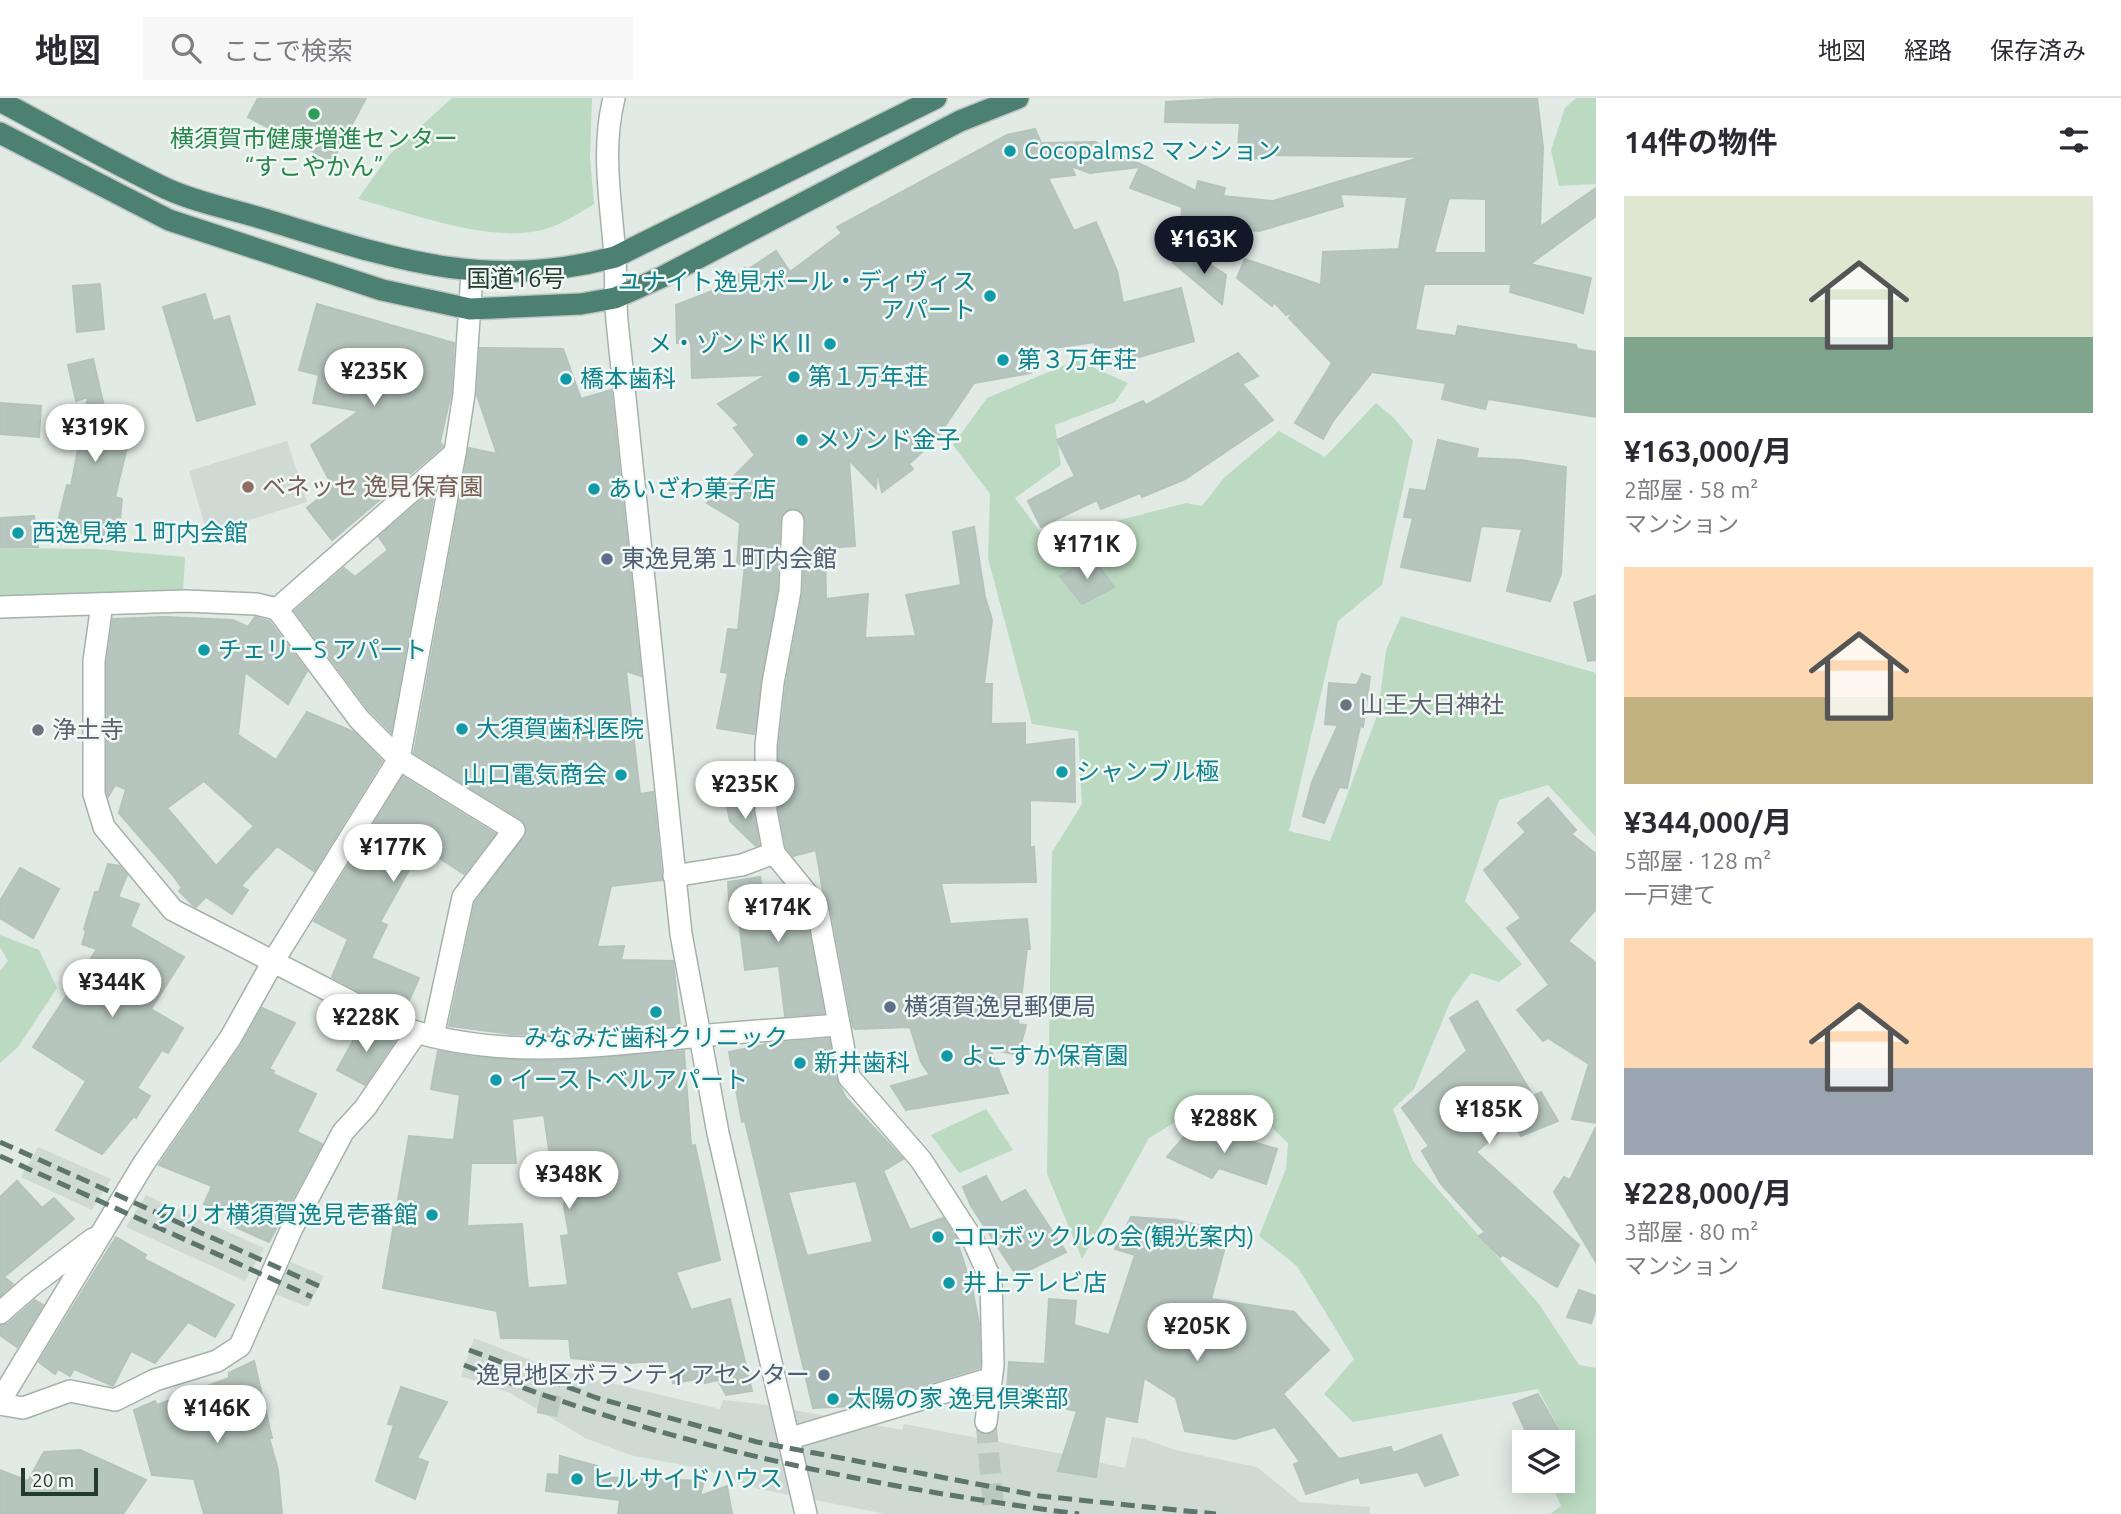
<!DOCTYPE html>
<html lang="ja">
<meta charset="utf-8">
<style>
:root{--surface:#fff;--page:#f7f7f7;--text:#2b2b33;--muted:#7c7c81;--line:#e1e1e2;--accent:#111827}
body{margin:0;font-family:Ubuntu,"Noto Sans JP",sans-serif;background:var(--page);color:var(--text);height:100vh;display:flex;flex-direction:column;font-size:26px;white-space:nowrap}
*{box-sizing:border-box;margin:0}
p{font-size:23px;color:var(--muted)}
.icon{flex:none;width:38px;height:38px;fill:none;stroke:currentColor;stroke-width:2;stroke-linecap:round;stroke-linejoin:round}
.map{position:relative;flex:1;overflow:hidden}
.panel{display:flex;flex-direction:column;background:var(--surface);width:525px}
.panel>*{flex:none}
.controls{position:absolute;left:1512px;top:1332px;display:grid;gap:14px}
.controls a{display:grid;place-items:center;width:63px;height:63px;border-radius:0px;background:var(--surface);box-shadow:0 4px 18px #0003;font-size:35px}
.scale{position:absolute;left:21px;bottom:18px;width:77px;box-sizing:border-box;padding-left:7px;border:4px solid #223a31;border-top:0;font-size:19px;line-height:24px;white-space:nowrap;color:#223a31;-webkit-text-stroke:5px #f1f7f3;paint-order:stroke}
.price{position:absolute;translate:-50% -60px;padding:0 16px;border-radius:24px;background:#fff;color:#222;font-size:23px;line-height:46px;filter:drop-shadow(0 2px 4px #0008)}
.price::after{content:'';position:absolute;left:50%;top:42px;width:21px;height:16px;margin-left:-10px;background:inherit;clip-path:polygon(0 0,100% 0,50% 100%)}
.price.selected{background:var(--accent);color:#fff}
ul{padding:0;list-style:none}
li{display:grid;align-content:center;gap:14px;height:371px;padding:0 28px}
li span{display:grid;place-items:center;height:217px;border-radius:0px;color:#555}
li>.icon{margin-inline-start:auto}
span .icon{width:126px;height:126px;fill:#fffc;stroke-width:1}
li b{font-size:30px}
h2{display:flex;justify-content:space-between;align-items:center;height:84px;padding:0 28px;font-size:30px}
header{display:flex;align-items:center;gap:42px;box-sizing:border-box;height:98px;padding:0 35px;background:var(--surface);border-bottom:2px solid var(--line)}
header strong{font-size:33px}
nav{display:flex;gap:38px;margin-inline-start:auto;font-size:24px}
.search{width:490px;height:63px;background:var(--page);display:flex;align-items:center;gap:18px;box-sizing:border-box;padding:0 24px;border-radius:0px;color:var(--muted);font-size:26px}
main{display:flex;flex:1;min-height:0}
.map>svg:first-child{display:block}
.built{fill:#cfdad4}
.green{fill:#bbdac1}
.building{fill:#b6c5be;stroke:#b4c3bc;stroke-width:2;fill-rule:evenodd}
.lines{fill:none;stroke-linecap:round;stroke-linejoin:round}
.minor-tunnel{stroke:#bbc7c1;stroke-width:21;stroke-dasharray:21 10;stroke-linecap:butt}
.minor-casing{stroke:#a4b2ab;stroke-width:24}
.tertiary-casing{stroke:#a4b2ab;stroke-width:24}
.trunk-casing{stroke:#bdc4c1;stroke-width:24}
.minor{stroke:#fff;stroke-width:21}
.tertiary{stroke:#fff;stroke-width:21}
.trunk{stroke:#4c8070;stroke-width:21}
.rail{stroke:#5d756d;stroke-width:5;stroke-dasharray:14 7;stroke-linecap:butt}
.leisure-dot{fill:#2e9e5b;stroke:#f1f7f3;stroke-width:2.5}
.culture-dot{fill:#0f9aa8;stroke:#f1f7f3;stroke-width:2.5}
.education-dot{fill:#8d6e63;stroke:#f1f7f3;stroke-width:2.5}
.service-dot{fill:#5c6f8a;stroke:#f1f7f3;stroke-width:2.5}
.worship-dot{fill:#6b7280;stroke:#f1f7f3;stroke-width:2.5}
.labels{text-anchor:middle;stroke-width:5;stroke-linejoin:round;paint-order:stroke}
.leisure-label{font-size:24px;fill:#27864d;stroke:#f1f7f3}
.culture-label{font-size:24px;fill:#0d838f;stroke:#f1f7f3;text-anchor:start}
.street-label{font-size:24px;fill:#223a31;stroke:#f1f7f3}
.education-label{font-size:24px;fill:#785e54;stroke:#f1f7f3;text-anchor:start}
.service-label{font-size:24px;fill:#4e5e75;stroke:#f1f7f3;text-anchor:start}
.worship-label{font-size:24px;fill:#5b616d;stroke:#f1f7f3;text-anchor:start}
</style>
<header>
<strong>地図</strong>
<div class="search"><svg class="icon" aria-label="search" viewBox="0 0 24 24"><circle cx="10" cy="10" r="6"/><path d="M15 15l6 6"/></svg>ここで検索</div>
<nav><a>地図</a><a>経路</a><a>保存済み</a></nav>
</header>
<main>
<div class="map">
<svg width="1596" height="1416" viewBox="0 0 1596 1416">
<rect width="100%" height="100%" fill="#e1eae5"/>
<!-- built -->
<g class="built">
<polygon points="287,343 307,404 207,435 189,373"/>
<polygon points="38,1049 111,1081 92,1112 21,1079"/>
<polygon points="146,1097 264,1150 245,1183 126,1129"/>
<polygon points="291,1164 324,1178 308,1209 275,1196"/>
<polygon points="474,1240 556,1272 720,1311 723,1302 760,1306 902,1332 904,1326 1063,1356 1100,1354 1098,1364 1125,1370 1132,1339 1144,1341 1175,1352 1257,1369 1300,1404 1370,1409 1370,1416 886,1416 759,1391 703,1371 630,1357 585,1340 510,1295 461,1278"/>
</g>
<!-- green -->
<g class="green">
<path d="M452,0H592L590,59L594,106C578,116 561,127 542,132C488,145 411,115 358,101L390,56Z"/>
<polygon points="1576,0 1596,0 1596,86 1559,88 1551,52 1565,10"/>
<polygon points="1077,262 1128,285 1115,304 1055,327 1061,367 1015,400 1043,438 1085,431 1186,405 1202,408 1224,380 1279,333 1325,359 1376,305 1394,320 1413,343 1382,487 1338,523 1289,733 1330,743 1378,615 1386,552 1401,518 1596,575 1596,739 1548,687 1499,702 1465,803 1522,866 1499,884 1471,875 1451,902 1414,991 1393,1011 1413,1063 1539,1206 1579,1267 1596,1270 1596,1416 1550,1416 1561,1408 1550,1383 1563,1382 1563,1344 1565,1342 1538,1291 1353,1324 1324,1296 1354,1261 1297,1168 1259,1138 1286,1071 1288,1045 1266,1024 1212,1002 1149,1040 1082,1161 1047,1076 1052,754 1082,706 1078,633 1032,626 988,460 990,396 953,347 987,300"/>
<polygon points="0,450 96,451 185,459 183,495 0,500"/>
<polygon points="0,837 39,852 57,890 18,949 0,965 0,873 8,863 0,849"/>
<polygon points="986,1011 1013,1052 959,1075 931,1037"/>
</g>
<!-- building -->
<g class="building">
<polygon points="258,0 366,0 332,64 248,19"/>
<path d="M1234,0H1537L1543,49L1540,129L1596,90V118L1530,166L1591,180L1583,215L1510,194L1511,186H1424L1415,232L1456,238L1458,228L1576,247L1577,251L1596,254V319L1488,301L1485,311L1442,301L1446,285L1372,274L1333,323L1323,341L1295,325L1332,265L1289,220L1294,215L1286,217L1274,204L1272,208L1237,180L1245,161L1321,187L1323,154L1399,151L1407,99L1340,96L1343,108L1259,133L1181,128L1182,109L1130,90L1140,69L1090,75L1071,68L1075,77L1048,80L1074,133L1096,124L1117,173L1123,205L1181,190L1194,243L1139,259L1096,262L1095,244L1026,254L1031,275L974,285L936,341L909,366L913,371L882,394L877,372L876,390L849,362L855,448L825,450L826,501L868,496L865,540L916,538L906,497L961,487L953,434L974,429L985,499L992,522L984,586H992L991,626L1025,625V647L1074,641L1075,704L1030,702V749H1034L1036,784L941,785L950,826L1027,821L1030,851H1027L1018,926L1026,927L1018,957L990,951L1008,995L906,1012L891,988L930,977L921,964L910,929L855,931L853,929L830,806L823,794L816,752L793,758L786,749L779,712V648L786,587L803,494L806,424L799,412H786L780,422L777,492L754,636L717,630L728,575L721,574L728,531L738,532L745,466H737L740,425L707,405L755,357L734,330L739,327L718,306L767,277L692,280L691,244L677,245L676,207L723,189L724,191L745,170L747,172L776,153L790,174L842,135L837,129L1007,37L1035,31L1041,45L1095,44L1196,93L1198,83L1225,90L1223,98L1273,103L1422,59L1266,57L1265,60L1237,61L1240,25L1165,24L1166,4ZM1449,100L1486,101V155H1434Z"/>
<polygon points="1200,160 1226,177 1222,206 1169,161"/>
<polygon points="100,186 104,231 77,234 73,188"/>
<polygon points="205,196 213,223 229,218 255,306 197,323 163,209"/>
<polygon points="317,206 454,245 451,295 440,344 443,348 332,442 307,410 333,389 311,347 359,313 313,305 319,277 299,272"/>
<polygon points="480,250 563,251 581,301 611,292 641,578 626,573 640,696 653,694 662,782 611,788 597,849 624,848 621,862 673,863 680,927 549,937 512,936 449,928 475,805 527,733 521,721 414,655 469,350 497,356 477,297"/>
<polygon points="1238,255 1258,278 1242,286 1273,322 1185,381 1142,399 1140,395 1101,411 1097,402 1041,429 1028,403 1075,378 1057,342 1143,303 1146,307"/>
<polygon points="93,261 107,321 132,329 115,399 122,401 118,441 56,432 67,387 71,388 88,299 76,303 68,267"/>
<polygon points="0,305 41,308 39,339 0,336"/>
<polygon points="1438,342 1478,351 1476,360 1521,362 1566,369 1561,476 1550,503 1507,493 1522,431 1481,428 1470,483 1401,469 1413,420 1404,419 1410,391 1426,393"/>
<polygon points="435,390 391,634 369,612 295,513 344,470 355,479 388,452 379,439"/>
<polygon points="34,418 38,449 0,449 0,420"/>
<polygon points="1093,460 1114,489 1082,506 1060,478"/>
<polygon points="1596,497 1596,562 1588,563 1574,505"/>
<path d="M165,519L233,522L248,529L255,519L269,523L307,573L288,606L245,574L238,637L276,662L307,614L354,634L382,663L314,773L277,748L241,788L248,792L232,816L206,799L196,809L193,807L179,793L182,790L172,776L119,715L126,691L115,687L108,699L107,694V564L113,521ZM204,683L254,728L216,768L167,710Z"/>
<polygon points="1362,576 1370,579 1363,629 1360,628 1347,690 1339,689 1324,725 1303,718 1312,684 1338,627 1325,626 1329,585 1357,587"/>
<polygon points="403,679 495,736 464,776 422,749 380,824 387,827 371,860 419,880 403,916 332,879 348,841 314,823"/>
<polygon points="1548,700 1576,732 1571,736 1596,756 1596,811 1568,843 1596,865 1596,1025 1572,1021 1589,966 1548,940 1543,943 1517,912 1549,887 1507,830 1521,820 1484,772 1526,734 1518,725"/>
<polygon points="753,705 759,747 756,748 730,723 727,709"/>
<polygon points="108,766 119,768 127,777 118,799 139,806 130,828 184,859 151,911 183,930 168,955 162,952 137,990 150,998 136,1020 134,1018 102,1056 56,1032 86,983 33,949 97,851 82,846 86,833 84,831 95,794 99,794"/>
<polygon points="20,770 59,791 33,840 0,820 0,803"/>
<polygon points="760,779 765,805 794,801 805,814 824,915 785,918 779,868 745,872 738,814 730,815 728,784"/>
<polygon points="1477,903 1533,998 1541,994 1558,1023 1521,1038 1512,1023 1476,1054 1579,1147 1557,1189 1503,1157 1500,1159 1479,1138 1485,1134 1441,1086 1422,1053 1429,1048 1402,1010 1467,953 1450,920"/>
<polygon points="262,910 295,925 269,971 274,973 273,976 316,996 297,1034 322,1046 269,1144 233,1128 238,1118 204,1106 212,1088 159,1067 242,946"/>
<polygon points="363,925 396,941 365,987 337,972"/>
<path d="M829,941L836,981L846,1000L903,1061L883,1073L910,1132L943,1120L956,1140L972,1190L979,1225L980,1266L979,1270L853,1308L813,1310L745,1023L742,1024L729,954L772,945ZM856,1083L873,1144L807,1158L788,1094Z"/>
<path d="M438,953L473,959L549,963L684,953L691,1048L695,1047L720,1162L676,1174L691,1212L730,1201L752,1293L726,1297L718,1282L705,1285L704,1280L673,1285L668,1263L625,1265L571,1260L569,1241L501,1240L497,1213L383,1190L409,1038L454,1042L460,997L431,991ZM544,1017L551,1066H570L564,1108L569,1137L561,1138L568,1187L528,1190L522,1126L467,1128L471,1065H516L512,1021Z"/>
<polygon points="1194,1027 1277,1051 1266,1086 1219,1070 1212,1080 1167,1059"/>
<polygon points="1596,1029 1596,1164 1554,1094 1564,1079 1570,1082"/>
<polygon points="986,1078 1001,1105 1025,1092 1066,1154 1017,1178 971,1108 963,1089"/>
<polygon points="17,1083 42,1110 54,1100 74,1121 4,1179 13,1186 0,1198 0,1099"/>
<polygon points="1131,1119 1176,1122 1229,1134 1211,1201 1294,1214 1329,1252 1283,1296 1339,1361 1391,1349 1393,1355 1441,1337 1458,1377 1425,1388 1418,1374 1361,1385 1359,1379 1306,1396 1294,1366 1300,1364 1275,1329 1234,1341 1185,1333 1176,1300 1144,1280 1137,1324 1105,1318 1096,1379 1058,1373 1077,1313 1067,1311 1069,1304 1007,1293 1009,1264 1045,1266 1049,1201 1076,1203 1074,1227 1109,1237 1135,1157 1115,1151"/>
<polygon points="116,1139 146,1157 144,1161 234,1207 215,1239 188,1224 155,1265 131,1253 113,1288 74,1271 70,1278 58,1271 55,1276 39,1264"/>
<polygon points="1579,1192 1596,1198 1596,1211 1591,1225 1567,1219"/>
<polygon points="35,1202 43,1207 17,1249 0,1237 0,1228 9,1225"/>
<polygon points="254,1263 272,1340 269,1340 278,1372 282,1416 204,1416 194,1381 152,1377 134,1312 155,1303 157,1307 229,1280 229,1275"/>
<polygon points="401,1289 447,1304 417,1360 428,1364 415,1401 376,1383 394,1327 388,1326"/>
<polygon points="1538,1296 1559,1333 1529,1340 1513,1305"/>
<polygon points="80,1352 146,1382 123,1416 0,1416 0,1372 28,1383 44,1354"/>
<polygon points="560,1358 597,1368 596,1379 704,1383 700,1398 727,1388 732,1416 618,1416 620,1402 546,1393 548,1376 559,1377"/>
</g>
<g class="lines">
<!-- minor-tunnel -->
<g class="minor-tunnel">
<polyline points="547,1317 556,1272"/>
<polyline points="986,1324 994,1416"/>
</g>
<defs>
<g id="minor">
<polyline points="793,423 790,493 773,585 766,647 766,713 774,755 817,808 849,979 921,1062 974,1144 991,1182 993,1267 986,1324"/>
<path d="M102,506L94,563V696L104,729L173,812L400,929C499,963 599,948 700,938C746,933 792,931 838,927"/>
<polyline points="0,509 185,503 256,506 277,511 359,621 399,661 514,732 463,799 433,938"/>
<polyline points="277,511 455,355"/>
<polyline points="674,778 742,767 774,755"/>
<polyline points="0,1215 32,1187 93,1141"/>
<polyline points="0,1303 144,1065 231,939 274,862 399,661 455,355"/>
<polyline points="0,1306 23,1310 70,1293 115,1302 155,1282 217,1263 240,1248 292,1130 343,1034 365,1010 416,935"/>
<polyline points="791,1340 989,1281"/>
</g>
<g id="tertiary">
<path d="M614,0C601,53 611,104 615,158C616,179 615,201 617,223L681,836L718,1035L806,1416"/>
<polyline points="455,355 464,296 472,175"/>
</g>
<g id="trunk">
<path d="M0,3C55,32 109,63 165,90C199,106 241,113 277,125C397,162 489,193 615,159L936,0"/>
<polyline points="0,35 169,122 382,192 470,211 581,206 615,200 662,179 960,23 1018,0"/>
</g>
</defs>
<!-- minor casing -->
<use href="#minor" class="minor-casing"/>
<!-- tertiary casing -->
<use href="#tertiary" class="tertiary-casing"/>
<!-- trunk casing -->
<use href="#trunk" class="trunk-casing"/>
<!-- minor -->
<use href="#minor" class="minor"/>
<!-- tertiary -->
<use href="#tertiary" class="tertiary"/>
<!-- trunk -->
<use href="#trunk" class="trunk"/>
<!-- rail -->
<g class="rail">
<polyline points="0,1044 319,1188"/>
<polyline points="0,1058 312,1199"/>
<polyline points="469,1252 597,1300 757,1344 1040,1398 1216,1416"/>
<path d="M464,1267C659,1346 871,1389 1079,1416"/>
</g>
</g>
<!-- markers -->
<circle class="leisure-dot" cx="314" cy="16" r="7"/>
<g class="culture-dot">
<circle cx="1010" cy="53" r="7"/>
<circle cx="990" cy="198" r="7"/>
<circle cx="830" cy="246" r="7"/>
<circle cx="1003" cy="262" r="7"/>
<circle cx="794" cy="279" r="7"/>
<circle cx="566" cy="281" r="7"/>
<circle cx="802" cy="342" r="7"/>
<circle cx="594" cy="391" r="7"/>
<circle cx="18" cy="435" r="7"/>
<circle cx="204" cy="552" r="7"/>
<circle cx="462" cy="631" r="7"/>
<circle cx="1062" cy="674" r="7"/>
<circle cx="621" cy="677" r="7"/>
<circle cx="656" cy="914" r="7"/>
<circle cx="947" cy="958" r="7"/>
<circle cx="800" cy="965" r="7"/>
<circle cx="496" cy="982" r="7"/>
<circle cx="432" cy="1117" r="7"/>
<circle cx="938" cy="1139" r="7"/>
<circle cx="949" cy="1185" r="7"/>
<circle cx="833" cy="1301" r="7"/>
<circle cx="577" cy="1381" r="7"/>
</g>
<circle class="education-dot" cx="248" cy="389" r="7"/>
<g class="service-dot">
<circle cx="607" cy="461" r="7"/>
<circle cx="890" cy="909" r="7"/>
<circle cx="824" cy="1277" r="7"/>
</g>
<g class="worship-dot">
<circle cx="1346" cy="607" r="7"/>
<circle cx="38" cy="632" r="7"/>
</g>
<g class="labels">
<!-- leisure labels -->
<g class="leisure-label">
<text x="314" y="49">横須賀市健康増進センター<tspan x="314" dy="28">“すこやかん”</tspan></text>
</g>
<!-- culture labels -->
<g class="culture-label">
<text x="1024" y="61">Cocopalms2 マンション</text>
<text x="976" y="192" text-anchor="end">ユナイト逸見ポール・ディヴィス<tspan x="976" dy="28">アパート</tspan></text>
<text x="816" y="254" text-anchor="end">メ・ゾンドＫⅡ</text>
<text x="1017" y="270">第３万年荘</text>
<text x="808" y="287">第１万年荘</text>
<text x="580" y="289">橋本歯科</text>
<text x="816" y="350">メゾンド金子</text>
<text x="608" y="399">あいざわ菓子店</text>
<text x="32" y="443">西逸見第１町内会館</text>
<text x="218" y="560">チェリーS アパート</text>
<text x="476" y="639">大須賀歯科医院</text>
<text x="1076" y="682">シャンブル極</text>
<text x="607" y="685" text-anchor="end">山口電気商会</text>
<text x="656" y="948" text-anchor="middle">みなみだ歯科クリニック</text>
<text x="961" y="966">よこすか保育園</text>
<text x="814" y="973">新井歯科</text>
<text x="510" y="990">イーストベルアパート</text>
<text x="418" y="1125" text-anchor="end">クリオ横須賀逸見壱番館</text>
<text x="952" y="1147">コロボックルの会(観光案内)</text>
<text x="963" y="1193">井上テレビ店</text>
<text x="847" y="1309">太陽の家 逸見倶楽部</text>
<text x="591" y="1389">ヒルサイドハウス</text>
</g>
<!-- street labels -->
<g class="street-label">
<text x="516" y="189">国道16号</text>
</g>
<!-- education labels -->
<g class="education-label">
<text x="262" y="397">ベネッセ 逸見保育園</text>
</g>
<!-- service labels -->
<g class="service-label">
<text x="621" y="469">東逸見第１町内会館</text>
<text x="904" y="917">横須賀逸見郵便局</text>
<text x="810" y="1285" text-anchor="end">逸見地区ボランティアセンター</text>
</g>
<!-- worship labels -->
<g class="worship-label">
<text x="1360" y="615">山王大日神社</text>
<text x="52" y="640">浄土寺</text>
</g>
</g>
</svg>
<div class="controls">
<a><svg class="icon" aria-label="layers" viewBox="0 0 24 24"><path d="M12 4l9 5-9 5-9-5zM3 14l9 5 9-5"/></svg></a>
</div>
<div class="scale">20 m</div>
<b class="price selected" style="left:1204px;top:178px">¥163K</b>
<b class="price" style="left:374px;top:310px">¥235K</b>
<b class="price" style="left:95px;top:366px">¥319K</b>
<b class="price" style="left:1087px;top:483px">¥171K</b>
<b class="price" style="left:745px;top:723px">¥235K</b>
<b class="price" style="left:393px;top:786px">¥177K</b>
<b class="price" style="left:778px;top:846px">¥174K</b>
<b class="price" style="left:112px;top:921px">¥344K</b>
<b class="price" style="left:366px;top:956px">¥228K</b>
<b class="price" style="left:1489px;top:1048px">¥185K</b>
<b class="price" style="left:1224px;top:1057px">¥288K</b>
<b class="price" style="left:569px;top:1113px">¥348K</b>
<b class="price" style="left:1197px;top:1265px">¥205K</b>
<b class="price" style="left:217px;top:1347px">¥146K</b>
</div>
<section class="panel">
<h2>14件の物件<svg class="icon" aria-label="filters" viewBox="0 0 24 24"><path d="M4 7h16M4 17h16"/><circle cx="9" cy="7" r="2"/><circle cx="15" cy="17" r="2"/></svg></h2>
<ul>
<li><span style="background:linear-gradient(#dfe7d0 65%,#7fa58c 0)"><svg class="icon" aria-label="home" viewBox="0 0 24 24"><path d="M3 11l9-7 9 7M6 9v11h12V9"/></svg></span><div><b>¥163,000/月</b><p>2部屋 · 58 m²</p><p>マンション</p></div></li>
<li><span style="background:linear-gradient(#ffd9b3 60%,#c2b280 0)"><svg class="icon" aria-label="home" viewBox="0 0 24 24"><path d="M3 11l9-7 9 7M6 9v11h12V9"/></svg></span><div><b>¥344,000/月</b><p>5部屋 · 128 m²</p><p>一戸建て</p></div></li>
<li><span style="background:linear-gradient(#ffd9b3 60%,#9aa5b1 0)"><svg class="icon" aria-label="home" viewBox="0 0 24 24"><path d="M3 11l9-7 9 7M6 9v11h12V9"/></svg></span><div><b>¥228,000/月</b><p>3部屋 · 80 m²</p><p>マンション</p></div></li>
</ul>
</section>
</main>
